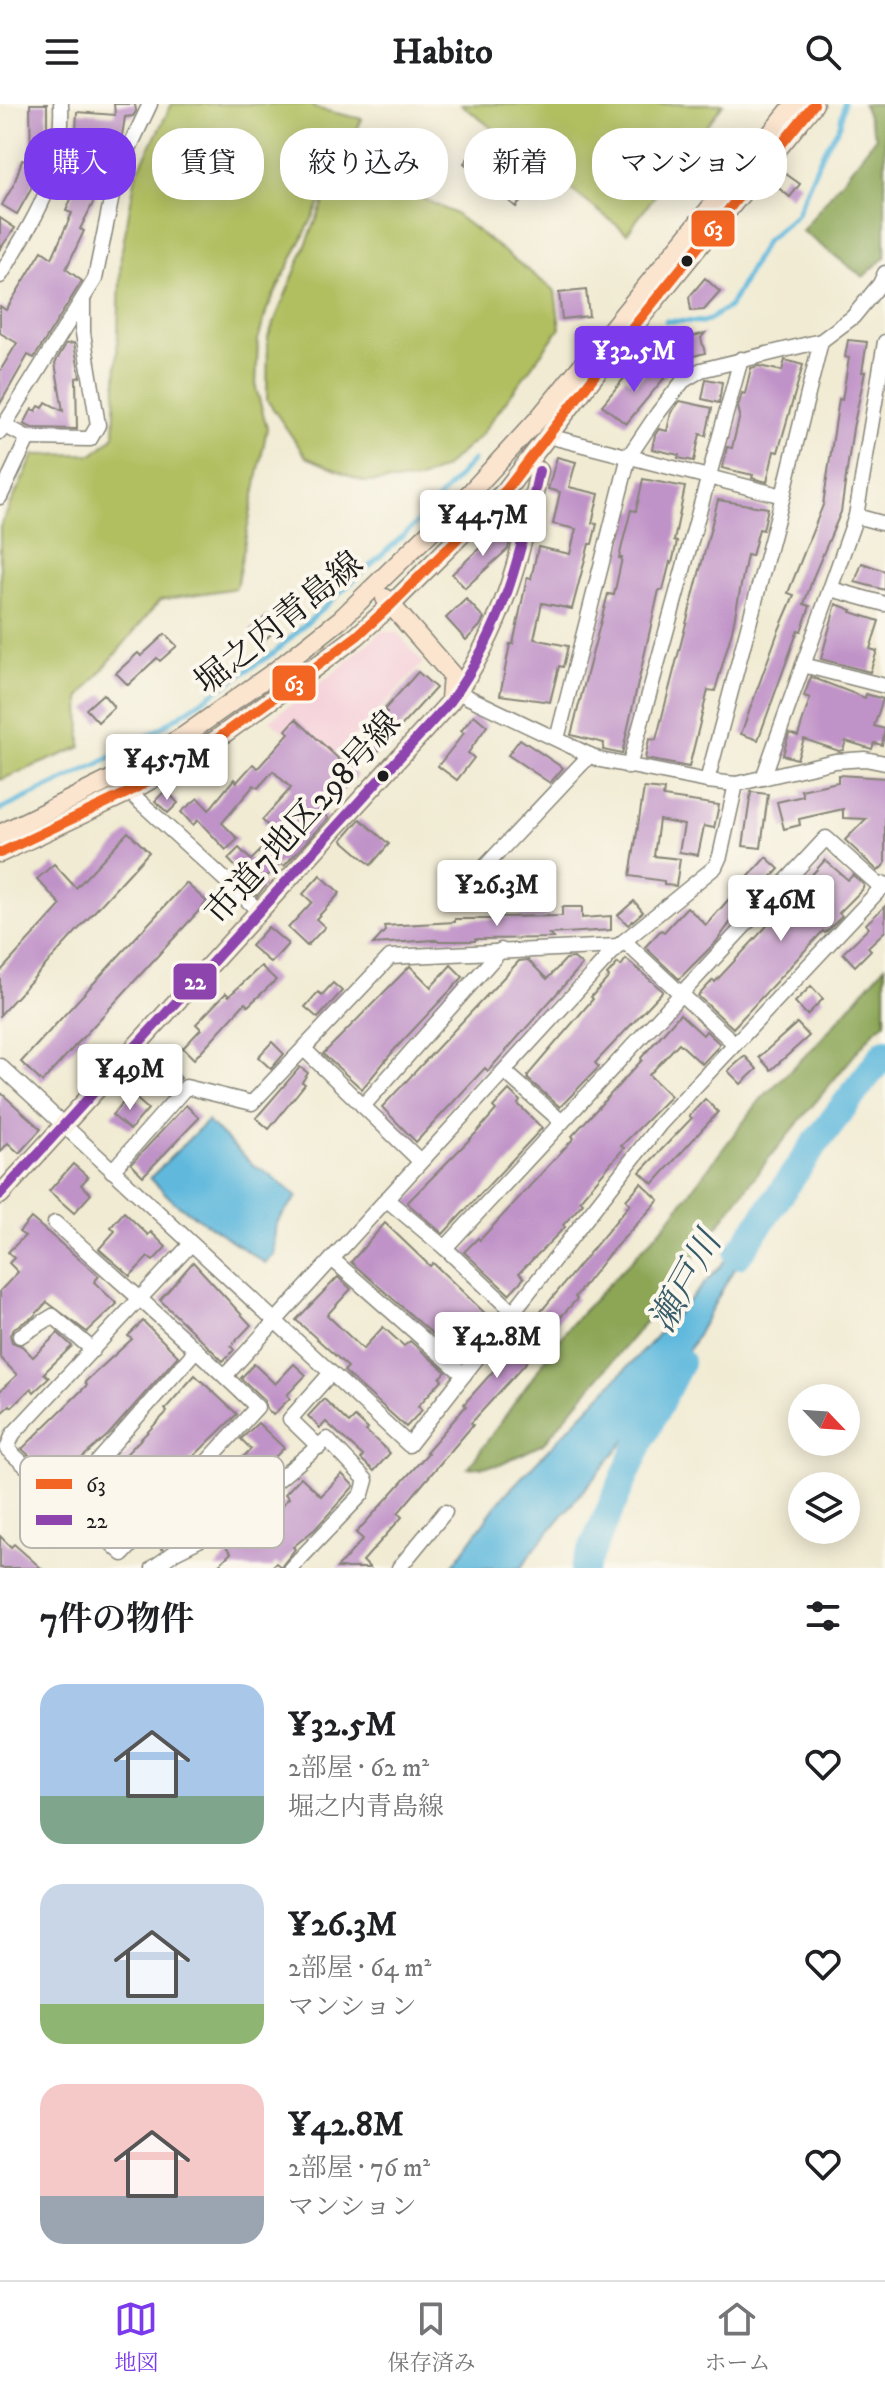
<!DOCTYPE html>
<html lang="ja">
<meta charset="utf-8">
<style>
:root{--surface:#fff;--page:#f2f2f2;--text:#202124;--muted:#757577;--line:#e0e0e0;--accent:#7c3aed}
body{margin:0;font-family:"IM FELL DW Pica","Noto Serif JP",serif;background:var(--page);color:var(--text);height:100vh;display:flex;flex-direction:column;font-size:30px;white-space:nowrap}
*{box-sizing:border-box;margin:0}
p{font-size:26px;color:var(--muted)}
.icon{flex:none;width:44px;height:44px;fill:none;stroke:currentColor;stroke-width:2;stroke-linecap:round;stroke-linejoin:round}
.map{position:relative;height:1464px;overflow:hidden}
.side{display:flex;flex-direction:column;background:var(--surface);flex:1}
.side>*{flex:none}
.top-card{position:absolute;left:24px;top:24px;width:838px;height:72px;display:flex;gap:16px}
.needle{width:52px;rotate:115deg}
.controls{position:absolute;left:788px;top:1280px;display:grid;gap:16px}
.controls a{display:grid;place-items:center;width:72px;height:72px;border-radius:50%;background:var(--surface);box-shadow:0 4px 20px #0003;font-size:40px}
.price{position:absolute;translate:-50% -68px;padding:0 18px;border-radius:8px;background:#fff;color:#222;font-size:26px;line-height:52px;filter:drop-shadow(0 2px 4px #0008)}
.price::after{content:'';position:absolute;left:50%;top:48px;width:24px;height:18px;margin-left:-12px;background:inherit;clip-path:polygon(0 0,100% 0,50% 100%)}
.price.on{background:var(--accent);color:#fff}
ul{padding:0;list-style:none}
li{display:flex;align-items:center;gap:24px;height:200px;padding:0 40px}
li span{display:grid;place-items:center;flex:none;width:224px;height:160px;border-radius:24px;color:#555}
li>.icon{margin-inline-start:auto}
span .icon{width:96px;height:96px;fill:#fffc;stroke-width:1}
li b{font-size:34px}
h2{display:flex;justify-content:space-between;align-items:center;height:96px;padding:0 40px;font-size:34px}
.pill{padding:0 28px;border-radius:32px;background:var(--surface);box-shadow:0 4px 20px #0003;font-size:28px;line-height:72px}
.pill.on{background:var(--accent);color:#fff}
header{display:flex;justify-content:space-between;align-items:center;height:104px;padding:0 40px;background:var(--surface);font-size:36px;font-weight:700}
.menu{display:flex;justify-content:space-around;align-items:center;height:112px;border-top:2px solid var(--line);background:var(--surface);font-size:22px;color:var(--muted)}
.menu a{display:grid;justify-items:center;gap:4px}
.menu .on{color:var(--accent)}
.map>svg:first-child{display:block}
.built{fill:#f5cfd9}
.green{fill:#b1bf61;stroke:#666e3e;stroke-width:2}
.forest{fill:#8ca657;stroke:#54613a;stroke-width:2}
.water{fill:#60b9dd;stroke:#3e6a7c;stroke-width:2}
.lines{fill:none;stroke-linecap:round;stroke-linejoin:round}
.stream{stroke:#60b9dd;stroke-width:5}
.river{stroke:#60b9dd;stroke-width:28}
.building{fill:#c093c8}
.street-casing{stroke:#868478;stroke-width:17}
.secondary-casing{stroke:#868478;stroke-width:21}
.street{stroke:#fff;stroke-width:14}
.secondary{stroke:#fbe5cf;stroke-width:18}
.bus-1-casing{stroke:#fbf7ec;stroke-width:16}
.bus-2-casing{stroke:#fbf7ec;stroke-width:16}
.bus-1{stroke:#f26522;stroke-width:10}
.bus-2{stroke:#8e44ad;stroke-width:10}
.bus-dot{fill:#1c1c1c;stroke:#fbf7ec;stroke-width:3}
.labels{text-anchor:middle;stroke-width:8;stroke-linejoin:round;paint-order:stroke}
.street-label{font-size:34px;fill:#1c1c1c;stroke:#fbf7ec}
.water-label{font-size:36px;font-style:italic;fill:#375b69;stroke:#fbf7ec}
.key{fill:#fbf7ec;stroke:#b8b5ae;stroke-width:2}
.key-label{font-size:22px;fill:#1c1c1c}
.line-badge{stroke:#fbf7ec;stroke-width:3}
.badge-label{font-size:22px;text-anchor:middle;font-weight:bold;fill:#fff}
</style>
<header><svg class="icon" aria-label="menu" viewBox="0 0 24 24"><path d="M4 6h16M4 12h16M4 18h16"/></svg>Habito<svg class="icon" aria-label="search" viewBox="0 0 24 24"><circle cx="10" cy="10" r="6"/><path d="M15 15l6 6"/></svg></header>
<div class="map">
<svg width="885" height="1464" viewBox="0 0 885 1464">
<rect width="100%" height="100%" fill="#fbf7ec"/>
<filter id="ink" filterUnits="userSpaceOnUse"><feTurbulence type="fractalNoise" baseFrequency=".0125" numOctaves="2"/><feDisplacementMap in="SourceGraphic" scale="16" xChannelSelector="R" yChannelSelector="G"/><feConvolveMatrix kernelMatrix="1 2 1 2 8 2 1 2 1" color-interpolation-filters="sRGB"/></filter>
<filter id="wash" filterUnits="userSpaceOnUse"><feTurbulence type="fractalNoise" baseFrequency=".006" numOctaves="4" result="noise"/><feDisplacementMap in="SourceGraphic" scale="32" xChannelSelector="R" yChannelSelector="G"/><feGaussianBlur stdDeviation="1.8" result="paint"/><feColorMatrix in="noise" values="0 0 0 0 0 0 0 0 0 0 0 0 0 0 0 0 0 1.4 0 .05"/><feComposite in="paint" operator="in"/></filter>
<g filter="url(#wash)">
<rect width="100%" height="100%" fill="#f1ebd3"/>
<!-- built -->
<polygon class="built" points="382,527 398,529 423,559 325,664 270,616 336,567"/>
<!-- green -->
<g class="green">
<polygon points="172,0 312,0 314,4 362,15 267,205 258,236 256,284 267,324 236,484 160,496 80,593 81,643 0,676 0,423 34,351 94,350 114,332 121,151 136,70"/>
<polygon points="461,0 723,0 627,129"/>
<polygon points="400,84 454,109 555,187 560,224 480,332 444,364 418,376 364,378 306,353 267,296 268,233 325,95"/>
</g>
<!-- forest -->
<g class="forest">
<polygon points="863,0 885,0 885,153 863,173 802,127 876,33"/>
<polygon points="885,862 885,919 875,926 769,1054 651,1211 543,1340 500,1361 468,1364 570,1221 664,1122 761,995 815,942"/>
</g>
<!-- water -->
<g class="water">
<path d="M207,1017L252,1060L273,1072L297,1093C278,1116 272,1118 275,1150L265,1159L174,1098L150,1074Z"/>
<polygon points="759,1120 663,1292 531,1449 521,1464 451,1464 500,1396 640,1250"/>
</g>
<g class="lines">
<!-- stream -->
<g class="stream">
<polyline points="666,217 705,218 730,202 765,138 796,111 823,48 840,21 844,0"/>
<polyline points="0,706 99,660 156,627 275,548 418,418 473,356"/>
</g>
<!-- river -->
<g class="river">
<polyline points="738,1151 812,1044 885,948"/>
<polyline points="584,1464 641,1336 680,1258"/>
</g>
</g>
<g id="blocks">
<!-- building -->
<g class="building">
<polygon points="30,0 47,0 47,43 45,43 30,87 17,110 2,101 14,80 22,56 31,58"/>
<polygon points="114,0 135,0 136,7 133,12 125,13 121,38 110,38 108,63 105,63 98,89 80,125 84,127 66,165 82,177 34,254 28,251 0,300 0,267 17,239 0,229 0,202 6,206 42,147 52,154 72,109 66,107 83,66 87,67 90,29 76,28 77,8 115,11"/>
<polygon points="478,42 530,86 516,103 464,59"/>
<polygon points="786,70 800,80 790,93 776,82"/>
<polygon points="0,114 15,124 0,145"/>
<polygon points="705,174 720,188 704,206 691,207 689,193"/>
<polygon points="586,186 589,212 562,215 559,189"/>
<polygon points="705,229 701,234 705,249 682,255 679,236"/>
<polygon points="848,236 867,238 862,268 865,268 853,324 841,408 814,471 804,500 810,502 801,527 798,526 758,636 741,630 778,528 794,491 788,489 823,401 839,295 842,296 849,254 845,253"/>
<polygon points="74,239 80,273 76,274 77,325 32,324 24,320 32,305 36,307 39,302 43,304 46,298 63,307 55,259 66,240"/>
<polygon points="785,256 803,261 778,348 774,347 767,378 752,374 753,371 722,364 727,343 732,344 740,311 738,303 742,289 745,290 751,264 759,262 782,267"/>
<polygon points="651,262 671,266 626,320 602,301 625,273 635,280"/>
<polygon points="706,275 722,278 719,299 702,295"/>
<polygon points="680,297 712,304 706,332 700,330 694,357 678,354 679,351 652,345 655,331 659,325 667,327 671,309"/>
<polygon points="557,353 576,358 569,383 599,390 592,419 597,420 592,440 589,440 572,505 542,499 534,535 568,542 563,563 559,562 550,598 500,591 510,540 513,540 527,474 531,475 538,443 570,450 576,425 553,420 560,388 548,385"/>
<polygon points="643,375 685,383 674,437 677,438 672,459 670,458 663,486 659,486 622,650 603,646 604,639 571,631 608,490 614,491 622,454 619,454 624,433 631,406 636,407"/>
<polygon points="718,396 768,404 763,426 759,425 752,452 747,451 732,527 715,587 708,586 689,663 645,655 649,635 656,636"/>
<polygon points="502,423 511,433 508,445 465,484 452,470"/>
<polygon points="862,459 885,467 885,486 855,478"/>
<polygon points="466,495 484,514 480,522 466,536 446,514"/>
<polygon points="836,500 852,506 851,508 879,517 870,545 877,547 870,568 821,555"/>
<polygon points="267,512 278,524 261,539 250,527"/>
<polygon points="165,530 177,542 160,557 157,554 128,581 116,569 138,549 141,552"/>
<polygon points="418,568 436,584 372,654 358,643 387,608 384,606"/>
<polygon points="811,573 865,594 866,590 883,595 874,622 885,625 882,641 874,639 872,645 846,637 843,646 839,647 804,635 797,655 783,651 789,629 798,632 810,594 804,592"/>
<polygon points="103,590 114,603 98,618 86,605"/>
<polygon points="474,611 487,622 468,649 474,654 457,676 438,662 464,629 461,627"/>
<polygon points="296,615 357,672 322,709 328,714 284,762 280,759 261,778 265,782 257,792 242,778 246,774 228,755 239,744 251,756 277,731 262,716 291,684 273,667 258,684 254,681 222,719 238,735 226,746 198,716 193,721 181,708 198,694 209,706 234,675 237,678 253,660 258,664 289,629 286,626"/>
<polygon points="520,635 563,664 550,679 508,651"/>
<polygon points="838,671 885,674 885,760 878,767 845,736 866,715 843,714 843,705 799,715 800,721 784,725 777,698 803,692 801,686 838,678"/>
<polygon points="644,684 664,686 663,693 719,701 714,724 704,722 698,751 679,748 684,721 659,716 654,752 680,755 676,782 664,781 664,777 630,772"/>
<polygon points="166,686 178,699 168,709 155,697"/>
<polygon points="751,688 768,690 761,744 743,742"/>
<polygon points="360,715 389,740 371,761 342,736"/>
<polygon points="128,728 149,748 0,911 0,868 61,801 37,775 54,760 76,784"/>
<polygon points="766,753 779,765 735,812 716,838 679,875 645,843 661,826 664,828 687,803 706,821"/>
<polygon points="825,756 848,776 853,771 864,781 862,786 839,809 842,812 825,829 823,827 733,924 698,892 713,876 715,878 765,824"/>
<polygon points="320,771 340,789 316,815 325,823 307,842 288,824 312,798 303,790"/>
<polygon points="186,779 207,798 42,978 21,958"/>
<polygon points="634,797 643,808 628,821 618,811"/>
<polygon points="885,802 885,827 868,843 871,846 855,862 843,849 869,824 866,820"/>
<polygon points="562,803 582,803 582,814 611,812 611,826 549,830 553,834 475,835 475,837 434,837 435,836 373,840 385,827 384,822 455,818 455,815 491,815 491,813 562,812"/>
<polygon points="268,823 288,840 271,859 251,842"/>
<polygon points="574,854 582,861 488,967 485,964 416,1038 382,1003 519,857 528,856 547,875 566,855"/>
<polygon points="626,855 663,887 595,959 599,963 560,1003 528,975 528,971 593,895 591,893 609,873 607,871 618,859 621,862"/>
<polygon points="451,861 463,873 395,945 362,985 323,950 410,862 431,883"/>
<polygon points="261,862 276,876 248,902 245,899 194,955 183,944 201,925 196,920 226,889 229,892"/>
<polygon points="333,879 342,887 318,914 305,903 318,888 322,891"/>
<polygon points="811,882 823,895 807,911 795,898"/>
<polygon points="680,910 703,931 706,927 719,939 718,943 702,960 679,939 649,971 671,992 621,1042 624,1044 580,1096 583,1099 563,1121 565,1123 519,1169 524,1174 509,1190 464,1148 478,1134 480,1136 574,1034 572,1032 642,956 641,954"/>
<polygon points="797,919 809,932 771,966 759,953"/>
<polygon points="272,938 284,950 271,965 258,953"/>
<polygon points="153,951 168,967 171,964 181,974 169,987 143,961"/>
<polygon points="745,952 757,965 741,980 728,967"/>
<polygon points="300,963 308,969 302,978 305,980 269,1025 256,1014"/>
<polygon points="509,986 520,997 518,1000 542,1024 443,1130 407,1099 476,1029 496,1006 493,1003"/>
<polygon points="0,988 41,1025 19,1049 8,1039 0,1048"/>
<polygon points="131,990 148,1005 130,1026 112,1011"/>
<polygon points="705,995 718,1008 653,1080 640,1068 692,1014 689,1012"/>
<polygon points="186,1001 199,1014 143,1072 131,1060"/>
<polygon points="73,1060 88,1073 81,1081 91,1090 74,1109 49,1087"/>
<polygon points="641,1079 659,1096 609,1150 575,1193 577,1195 539,1237 542,1239 525,1260 471,1319 473,1321 398,1409 402,1413 363,1457 370,1464 337,1464 363,1435 356,1429 428,1349 426,1348 466,1302 464,1300 536,1219 533,1217 630,1100 626,1096"/>
<polygon points="124,1108 148,1131 151,1128 166,1143 153,1157 148,1153 130,1172 99,1145 115,1127 111,1123"/>
<polygon points="31,1114 99,1172 94,1178 117,1200 87,1228 47,1198 33,1213 14,1224 10,1231 12,1238 22,1242 33,1253 58,1229 72,1242 44,1269 49,1274 34,1288 31,1284 12,1303 10,1301 0,1310 0,1287 17,1271 0,1253 0,1187 18,1168 9,1159 14,1154 8,1148 25,1132 19,1128"/>
<polygon points="385,1119 430,1162 433,1159 493,1217 459,1253 351,1158"/>
<polygon points="193,1158 251,1221 231,1242 234,1246 223,1257 160,1196"/>
<polygon points="338,1173 351,1185 327,1211 363,1245 383,1223 404,1242 410,1237 446,1268 440,1274 442,1276 418,1302 422,1306 406,1323 344,1267 348,1263 296,1216"/>
<polygon points="143,1217 178,1252 108,1331 67,1367 71,1371 61,1380 22,1345 87,1281 85,1278 132,1235 128,1232"/>
<polygon points="254,1260 275,1280 294,1260 306,1271 287,1291 290,1294 273,1311 267,1305 264,1296 241,1274"/>
<polygon points="195,1271 237,1310 191,1355 164,1391 120,1434 80,1398 167,1308 165,1305"/>
<polygon points="324,1295 349,1319 355,1313 368,1325 366,1327 390,1349 374,1367 361,1355 363,1352 326,1318 320,1324 308,1312"/>
<polygon points="258,1319 284,1344 257,1371 251,1365 205,1413 193,1402 251,1345 241,1335"/>
<polygon points="342,1370 354,1382 315,1425 293,1443 295,1445 281,1463 276,1459 271,1464 215,1464 231,1449 221,1437 256,1408 265,1417 289,1394 285,1390 301,1373 321,1392"/>
<polygon points="178,1405 190,1417 162,1445 152,1434"/>
<polygon points="0,1432 11,1443 14,1440 41,1464 0,1464"/>
</g>
</g>
</g>
<g filter="url(#ink)">
<use href="#blocks" fill-opacity="0" stroke="#868478" stroke-width="2"/>
<g class="lines">
<defs>
<g id="street">
<path d="M0,172C36,112 64,72 61,0"/>
<polyline points="4,321 28,334 90,335 98,321 83,229 83,195"/>
<polyline points="0,328 95,175 116,72 150,0"/>
<polyline points="548,332 783,392"/>
<polyline points="0,393 28,334"/>
<polyline points="856,412 885,420"/>
<polyline points="831,485 885,500"/>
<polyline points="803,561 885,582"/>
<polyline points="453,586 600,656 707,677 736,680 835,657 865,655 885,659"/>
<polyline points="557,635 629,352 658,309 683,277 701,266 821,237 853,213 880,180 885,169"/>
<polyline points="629,663 741,255"/>
<polyline points="763,674 856,412 885,238"/>
<polyline points="707,677 783,392 821,237"/>
<polyline points="124,683 259,807"/>
<polyline points="462,787 590,651"/>
<polyline points="624,837 735,940"/>
<polyline points="304,945 420,1057"/>
<polyline points="0,962 409,1341 660,1020 885,780"/>
<polyline points="504,967 562,1018"/>
<polyline points="363,1002 501,846"/>
<polyline points="112,1067 186,983 252,999 390,853 618,842"/>
<polyline points="386,1095 445,1144 513,1208"/>
<path d="M55,1119C123,1180 192,1240 257,1303L123,1450L7,1345L13,1330L191,1140"/>
<polyline points="445,1144 826,734 882,784"/>
<polyline points="332,1155 464,1271"/>
<polyline points="20,1232 53,1212 93,1246"/>
<polyline points="225,1272 618,842 715,763 720,752 736,680"/>
<polyline points="319,1343 290,1315 331,1269"/>
<polyline points="64,1396 196,1246"/>
<polyline points="153,1464 175,1448 217,1427 327,1335 366,1376 362,1390 291,1464"/>
<polyline points="399,1464 445,1408"/>
</g>
<g id="secondary">
<polyline points="385,494 452,571 450,595"/>
<polyline points="0,730 116,673 184,632 274,568 341,515 469,390 539,314 795,0"/>
<polyline points="0,749 129,688 196,650 286,585 357,532 391,501 506,386 605,258 814,0"/>
<path d="M0,1091L450,598C503,525 520,454 539,367"/>
</g>
</defs>
<!-- street casing -->
<use href="#street" class="street-casing"/>
<!-- secondary casing -->
<use href="#secondary" class="secondary-casing"/>
<!-- street -->
<use href="#street" class="street"/>
<!-- secondary -->
<use href="#secondary" class="secondary"/>
<defs>
<polyline id="bus-1" points="0,749 129,688 196,650 286,585 357,532 391,501 506,386 605,258 814,0"/>
<path id="bus-2" d="M0,1091L450,598C503,525 520,454 539,367"/>
</defs>
<!-- bus-1 casing -->
<use href="#bus-1" class="bus-1-casing"/>
<!-- bus-2 casing -->
<use href="#bus-2" class="bus-2-casing"/>
<!-- bus-1 -->
<use href="#bus-1" class="bus-1"/>
<!-- bus-2 -->
<use href="#bus-2" class="bus-2"/>
</g>
</g>
<!-- markers -->
<g class="bus-dot">
<circle cx="687" cy="157" r="7"/>
<circle cx="383" cy="672" r="7"/>
</g>
<g class="labels">
<!-- street labels -->
<g class="street-label">
<text transform="translate(278 518) rotate(-39)" y="12">堀之内青島線</text>
<text transform="translate(302 713) rotate(-48)" y="12">市道7地区298号線</text>
</g>
<!-- water labels -->
<g class="water-label">
<text transform="translate(684 1177) rotate(-61)" y="13">瀬戸川</text>
</g>
</g>
<!-- legend -->
<rect x="20" y="1352" width="264" height="92" rx="12" class="key"/>
<rect x="36" y="1375" width="36" height="10" fill="#f26522"/>
<rect x="36" y="1411" width="36" height="10" fill="#8e44ad"/>
<g class="key-label">
<text x="86" y="1388">63</text>
<text x="86" y="1424">22</text>
</g>
<g class="line-badge">
<rect x="690" y="105" width="46" height="39" rx="8" fill="#f26522"/>
<rect x="271" y="560" width="46" height="38" rx="8" fill="#f26522"/>
<rect x="172" y="858" width="46" height="39" rx="8" fill="#8e44ad"/>
</g>
<g class="badge-label">
<text x="713" y="132">63</text>
<text x="294" y="587">63</text>
<text x="195" y="885">22</text>
</g>
</svg>
<div class="controls">
<a><svg class="needle" viewBox="-14 -14 28 28"><path d="M0-13l5 13h-10z" fill="#e53935"/><path d="M0 13l5-13h-10z" fill="#757577"/></svg></a>
<a><svg class="icon" aria-label="layers" viewBox="0 0 24 24"><path d="M12 4l9 5-9 5-9-5zM3 14l9 5 9-5"/></svg></a>
</div>
<b class="price on" style="left:634px;top:290px">¥32.5M</b>
<b class="price" style="left:483px;top:454px">¥44.7M</b>
<b class="price" style="left:167px;top:698px">¥45.7M</b>
<b class="price" style="left:497px;top:824px">¥26.3M</b>
<b class="price" style="left:781px;top:839px">¥46M</b>
<b class="price" style="left:130px;top:1008px">¥49M</b>
<b class="price" style="left:497px;top:1276px">¥42.8M</b>
<div class="top-card">
<a class="pill on">購入</a>
<a class="pill">賃貸</a>
<a class="pill">絞り込み</a>
<a class="pill">新着</a>
<a class="pill">マンション</a>
</div>
</div>
<section class="side">
<h2>7件の物件<svg class="icon" aria-label="filters" viewBox="0 0 24 24"><path d="M4 7h16M4 17h16"/><circle cx="9" cy="7" r="2"/><circle cx="15" cy="17" r="2"/></svg></h2>
<ul>
<li><span style="background:linear-gradient(#a9c7e8 70%,#7fa58c 0)"><svg class="icon" aria-label="home" viewBox="0 0 24 24"><path d="M3 11l9-7 9 7M6 9v11h12V9"/></svg></span><div><b>¥32.5M</b><p>2部屋 · 62 m²</p><p>堀之内青島線</p></div><svg class="icon" aria-label="heart" viewBox="0 0 24 24"><path d="M12 20l-8-8c-3-5 5-10 8-4 3-6 11-1 8 4z"/></svg></li>
<li><span style="background:linear-gradient(#c9d6e8 75%,#8fb573 0)"><svg class="icon" aria-label="home" viewBox="0 0 24 24"><path d="M3 11l9-7 9 7M6 9v11h12V9"/></svg></span><div><b>¥26.3M</b><p>2部屋 · 64 m²</p><p>マンション</p></div><svg class="icon" aria-label="heart" viewBox="0 0 24 24"><path d="M12 20l-8-8c-3-5 5-10 8-4 3-6 11-1 8 4z"/></svg></li>
<li><span style="background:linear-gradient(#f6c9c9 70%,#9aa5b1 0)"><svg class="icon" aria-label="home" viewBox="0 0 24 24"><path d="M3 11l9-7 9 7M6 9v11h12V9"/></svg></span><div><b>¥42.8M</b><p>2部屋 · 76 m²</p><p>マンション</p></div><svg class="icon" aria-label="heart" viewBox="0 0 24 24"><path d="M12 20l-8-8c-3-5 5-10 8-4 3-6 11-1 8 4z"/></svg></li>
</ul>
</section>
<nav class="menu">
<a class="on"><svg class="icon" aria-label="map" viewBox="0 0 24 24"><path d="M3 6l6-2 6 2 6-2v14l-6 2-6-2-6 2zM9 4v14M15 6v14"/></svg>地図</a>
<a><svg class="icon" aria-label="saved" viewBox="0 0 24 24"><path d="M7 4h10v16l-5-4-5 4z"/></svg>保存済み</a>
<a><svg class="icon" aria-label="home" viewBox="0 0 24 24"><path d="M3 11l9-7 9 7M6 9v11h12V9"/></svg>ホーム</a>
</nav>
